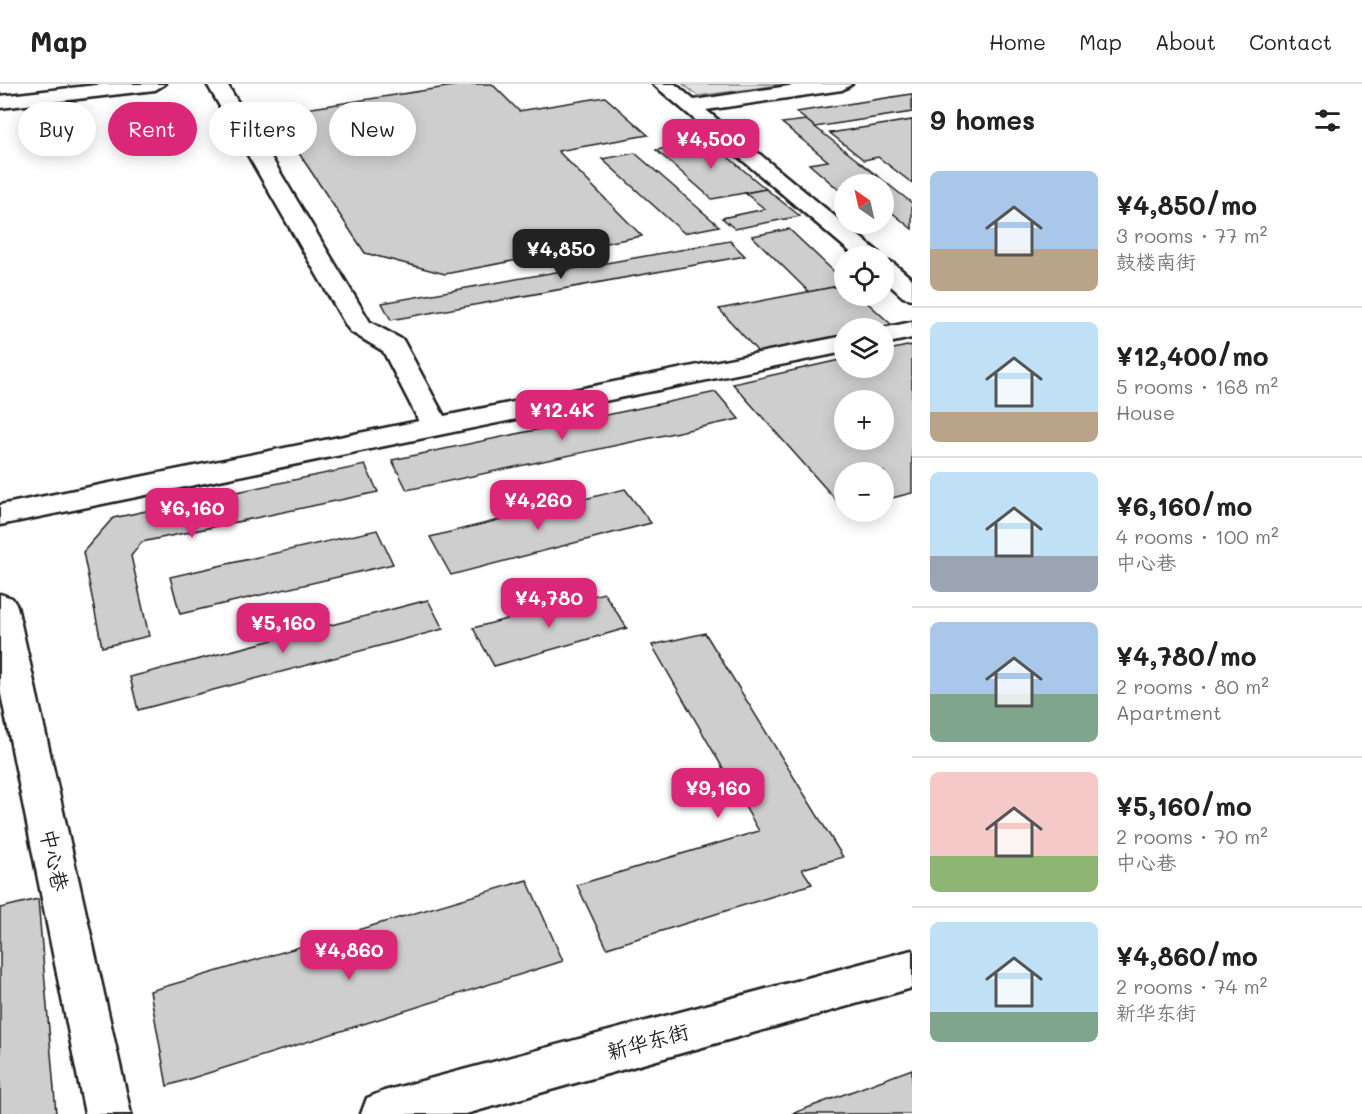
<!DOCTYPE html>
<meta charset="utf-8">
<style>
:root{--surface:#fff;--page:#f2f2f2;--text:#222;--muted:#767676;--line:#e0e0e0;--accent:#db2777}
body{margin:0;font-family:Mali,"LXGW WenKai TC",sans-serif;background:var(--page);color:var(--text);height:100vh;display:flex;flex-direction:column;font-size:22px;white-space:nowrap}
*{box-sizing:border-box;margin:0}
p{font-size:20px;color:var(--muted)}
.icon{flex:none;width:33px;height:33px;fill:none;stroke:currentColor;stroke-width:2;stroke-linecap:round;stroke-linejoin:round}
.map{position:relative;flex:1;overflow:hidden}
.panel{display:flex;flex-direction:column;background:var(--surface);width:450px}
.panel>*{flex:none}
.hud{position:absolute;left:18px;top:18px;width:570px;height:54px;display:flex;gap:12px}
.needle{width:39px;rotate:326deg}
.tools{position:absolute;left:834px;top:90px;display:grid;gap:12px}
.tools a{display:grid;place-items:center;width:60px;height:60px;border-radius:50%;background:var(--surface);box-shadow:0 3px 15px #0003;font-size:30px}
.price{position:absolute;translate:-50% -51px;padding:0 14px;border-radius:12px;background:var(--accent);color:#fff;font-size:20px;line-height:39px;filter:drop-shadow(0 2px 3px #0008)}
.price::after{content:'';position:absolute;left:50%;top:36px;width:18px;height:14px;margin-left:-9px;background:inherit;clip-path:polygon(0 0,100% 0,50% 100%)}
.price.selected{background:#222;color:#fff}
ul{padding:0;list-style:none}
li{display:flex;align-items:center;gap:18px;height:150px;padding:0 18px}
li+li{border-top:2px solid var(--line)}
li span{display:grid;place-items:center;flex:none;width:168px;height:120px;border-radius:9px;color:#555}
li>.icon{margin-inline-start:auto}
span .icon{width:72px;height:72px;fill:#fffc;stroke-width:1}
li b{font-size:26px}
h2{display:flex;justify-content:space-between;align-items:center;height:72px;padding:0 18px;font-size:26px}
.tag{padding:0 21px;border-radius:27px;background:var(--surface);box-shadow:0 3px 15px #0003;font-size:21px;line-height:54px}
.tag.selected{background:var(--accent);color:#fff}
header{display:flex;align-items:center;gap:36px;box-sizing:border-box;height:84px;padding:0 30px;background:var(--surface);border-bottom:2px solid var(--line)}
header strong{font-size:28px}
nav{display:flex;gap:33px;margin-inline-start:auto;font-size:21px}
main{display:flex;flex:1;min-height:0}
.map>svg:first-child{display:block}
.green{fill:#e2e2e2;stroke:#7f7f7f;stroke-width:1.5}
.building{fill:#cecece;stroke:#1c1c1c;stroke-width:1.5;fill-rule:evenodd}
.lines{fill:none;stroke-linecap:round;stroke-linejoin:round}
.minor-casing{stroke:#1c1c1c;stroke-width:5}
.major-casing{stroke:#1c1c1c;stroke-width:5}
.minor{fill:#fff;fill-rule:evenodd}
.major{fill:#fff;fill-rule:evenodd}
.labels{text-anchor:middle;stroke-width:4.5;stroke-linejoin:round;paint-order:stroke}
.near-street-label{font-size:21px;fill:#1c1c1c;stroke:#fff}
</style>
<header>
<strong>Map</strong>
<nav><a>Home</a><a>Map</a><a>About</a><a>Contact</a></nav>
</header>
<main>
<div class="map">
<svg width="912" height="1030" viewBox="0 0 912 1030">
<rect width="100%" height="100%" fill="#fff"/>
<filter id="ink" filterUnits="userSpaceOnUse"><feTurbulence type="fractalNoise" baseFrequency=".0167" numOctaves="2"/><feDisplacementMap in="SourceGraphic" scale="12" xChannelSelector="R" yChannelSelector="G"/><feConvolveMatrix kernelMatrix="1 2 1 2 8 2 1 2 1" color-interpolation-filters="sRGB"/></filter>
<g filter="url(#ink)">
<!-- green -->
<polygon class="green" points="683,0 788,0 698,12"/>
<!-- building -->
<g class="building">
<polygon points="466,0 492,0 519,27 605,13 648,51 558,67 642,152 445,190 365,169 273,30"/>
<polygon points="912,10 912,28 815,43 796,28"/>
<polygon points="806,36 912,119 912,145 884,122 884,100 844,100 844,110 809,80 828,77 782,39"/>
<polygon points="912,36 912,99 878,73 864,76 830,49"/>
<polygon points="709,57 766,105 712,115 656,66"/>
<polygon points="635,69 719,142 684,149 602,75"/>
<polygon points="766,105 800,132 735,145 722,134 765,125 745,109"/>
<polygon points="789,145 844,197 844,201 809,208 752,152"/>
<polygon points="730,157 745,172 391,236 382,219"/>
<polygon points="844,201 844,212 860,212 893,242 844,244 844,252 759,269 719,225"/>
<path d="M912,261V409L884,416V388H844V425L733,300L844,275V284H884V267ZM844,316H884V356H844Z"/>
<polygon points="716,308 739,335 407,406 392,376"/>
<polygon points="365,381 378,408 142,458 131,472 149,552 102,563 83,468 113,434"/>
<polygon points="625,405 651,439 451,491 430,453"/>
<polygon points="377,446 393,480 180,530 170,493"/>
<polygon points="604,509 627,544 494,582 473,544"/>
<polygon points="428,516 443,545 138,626 130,593"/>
<polygon points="705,549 843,773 802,785 812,800 607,864 577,801 759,747 652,561"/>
<polygon points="527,796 563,877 167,1002 150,907"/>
<polygon points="38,815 56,1029 0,1030 0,824"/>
<polygon points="912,985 912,1030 791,1030"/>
</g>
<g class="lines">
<defs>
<g id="minor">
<polygon points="207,0 227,0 370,238 403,256 444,332 844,252 844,268 0,441 0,421 419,337 383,267 351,248 347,243"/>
<polygon points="653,0 675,0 694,16 802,0 852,0 842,6 706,26 877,167 881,172 855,172"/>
<polygon points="884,177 893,179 912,195 912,215 903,213 884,196"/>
<polygon points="912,238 912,254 884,260 883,244"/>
<polygon points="0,510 12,514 17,522 131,1030 85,1030 0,605"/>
<polygon points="912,866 912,904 466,1030 361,1030 367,1014 384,1007"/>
</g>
<polygon id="major" points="105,0 165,0 155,6 0,24 0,12"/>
</defs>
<!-- minor casing -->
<use href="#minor" class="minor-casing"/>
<!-- major casing -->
<use href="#major" class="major-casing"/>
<!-- minor -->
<use href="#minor" class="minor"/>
<!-- major -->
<use href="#major" class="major"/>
</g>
</g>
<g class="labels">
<!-- near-street labels -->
<g class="near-street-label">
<text transform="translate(54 776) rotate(78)" y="7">中心巷</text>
<text transform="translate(648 958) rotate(-15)" y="7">新华东街</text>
</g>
</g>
</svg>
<div class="tools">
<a><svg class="needle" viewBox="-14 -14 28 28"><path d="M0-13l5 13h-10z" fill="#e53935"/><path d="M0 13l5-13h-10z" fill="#767676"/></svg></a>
<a><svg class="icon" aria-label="locate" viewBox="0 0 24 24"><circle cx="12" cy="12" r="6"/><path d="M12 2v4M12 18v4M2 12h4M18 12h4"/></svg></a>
<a><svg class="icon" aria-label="layers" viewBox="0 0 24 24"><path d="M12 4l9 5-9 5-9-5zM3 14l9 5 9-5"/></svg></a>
<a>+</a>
<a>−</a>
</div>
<b class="price" style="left:711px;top:86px">¥4,500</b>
<b class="price selected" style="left:561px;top:196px">¥4,850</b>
<b class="price" style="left:562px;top:357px">¥12.4K</b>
<b class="price" style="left:538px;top:447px">¥4,260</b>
<b class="price" style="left:192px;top:455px">¥6,160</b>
<b class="price" style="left:549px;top:545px">¥4,780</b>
<b class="price" style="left:283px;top:570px">¥5,160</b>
<b class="price" style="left:718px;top:735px">¥9,160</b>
<b class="price" style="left:349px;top:897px">¥4,860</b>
<div class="hud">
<a class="tag">Buy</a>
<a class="tag selected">Rent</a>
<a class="tag">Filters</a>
<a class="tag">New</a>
</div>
</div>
<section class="panel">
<h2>9 homes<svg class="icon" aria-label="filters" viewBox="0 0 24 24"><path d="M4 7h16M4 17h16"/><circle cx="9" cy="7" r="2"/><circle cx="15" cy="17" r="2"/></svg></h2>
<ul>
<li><span style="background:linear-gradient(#a9c7e8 65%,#b9a48a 0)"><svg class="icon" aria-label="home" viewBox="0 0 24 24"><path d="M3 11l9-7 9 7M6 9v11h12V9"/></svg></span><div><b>¥4,850/mo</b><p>3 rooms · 77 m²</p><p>鼓楼南街</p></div></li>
<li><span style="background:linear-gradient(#bfe0f5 75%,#b9a48a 0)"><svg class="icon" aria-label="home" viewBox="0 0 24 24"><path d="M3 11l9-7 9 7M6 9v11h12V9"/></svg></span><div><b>¥12,400/mo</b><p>5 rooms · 168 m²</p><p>House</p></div></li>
<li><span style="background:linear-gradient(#bfe0f5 70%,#9aa5b1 0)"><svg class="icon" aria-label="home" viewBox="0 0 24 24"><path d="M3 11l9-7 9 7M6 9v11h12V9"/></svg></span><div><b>¥6,160/mo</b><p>4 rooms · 100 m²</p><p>中心巷</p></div></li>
<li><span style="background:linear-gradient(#a9c7e8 60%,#7fa58c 0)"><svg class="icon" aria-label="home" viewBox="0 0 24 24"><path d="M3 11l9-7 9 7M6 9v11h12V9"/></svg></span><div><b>¥4,780/mo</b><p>2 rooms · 80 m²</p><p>Apartment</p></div></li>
<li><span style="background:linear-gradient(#f6c9c9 70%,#8fb573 0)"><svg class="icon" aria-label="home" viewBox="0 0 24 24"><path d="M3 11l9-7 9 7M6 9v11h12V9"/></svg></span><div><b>¥5,160/mo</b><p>2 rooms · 70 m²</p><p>中心巷</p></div></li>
<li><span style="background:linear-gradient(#bfe0f5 75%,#7fa58c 0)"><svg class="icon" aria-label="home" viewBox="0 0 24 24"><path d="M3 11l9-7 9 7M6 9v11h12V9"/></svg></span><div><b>¥4,860/mo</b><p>2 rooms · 74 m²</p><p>新华东街</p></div></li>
</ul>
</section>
</main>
